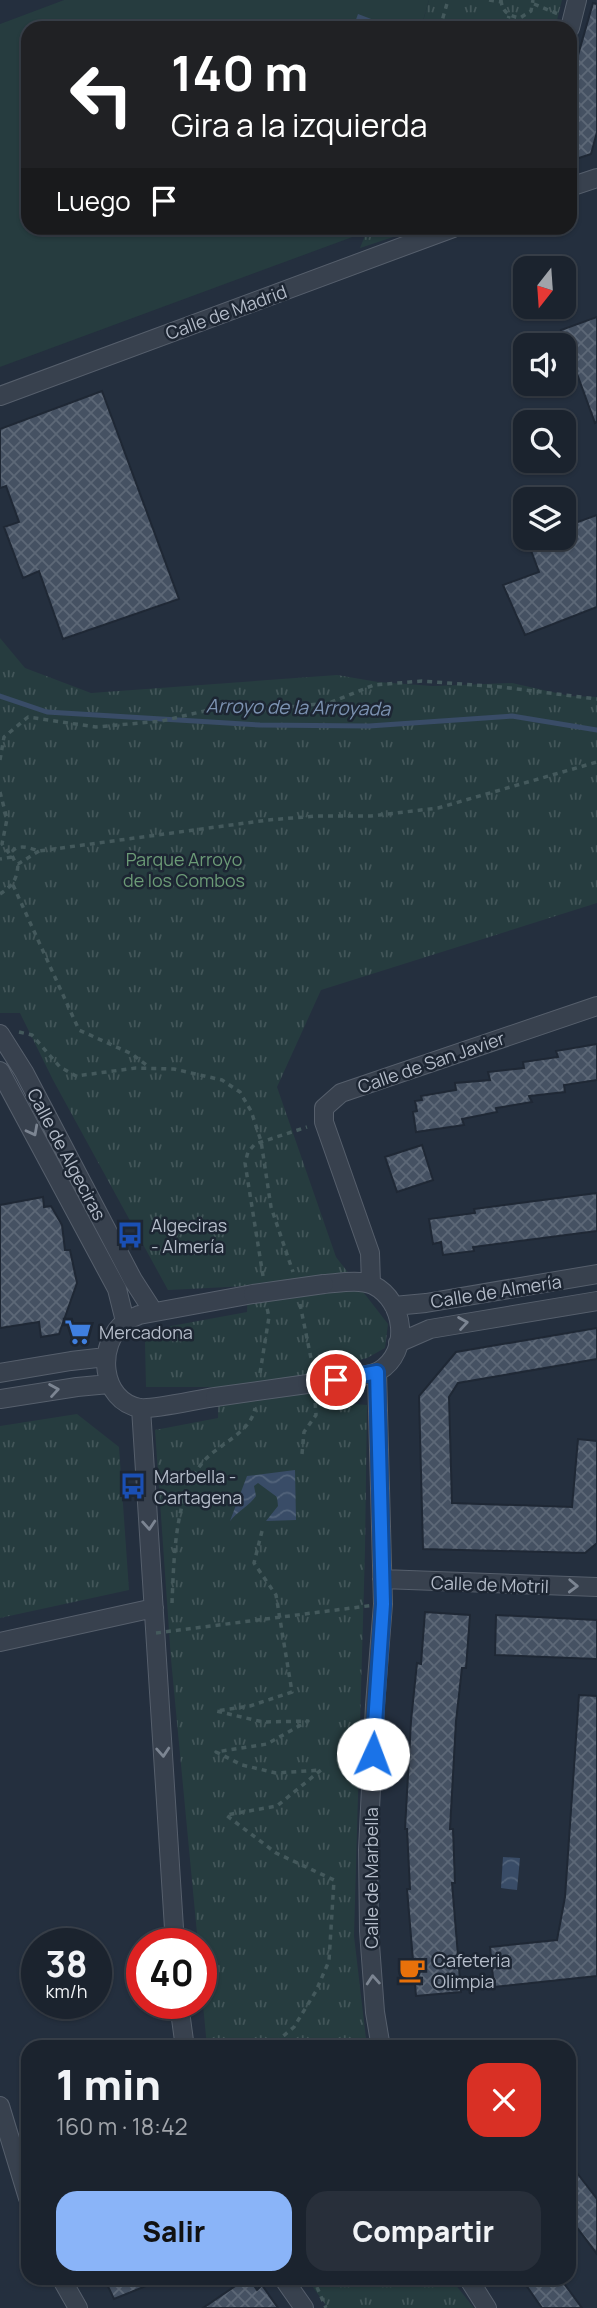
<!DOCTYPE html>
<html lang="es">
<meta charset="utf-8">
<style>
:root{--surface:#1b232e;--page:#282f3a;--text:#f1f3f6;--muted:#a0a4aa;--line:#39404a;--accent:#8ab4f8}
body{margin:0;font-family:Manrope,sans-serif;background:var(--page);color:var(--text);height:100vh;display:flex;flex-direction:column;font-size:26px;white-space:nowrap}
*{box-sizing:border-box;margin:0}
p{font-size:23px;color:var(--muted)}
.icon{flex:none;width:38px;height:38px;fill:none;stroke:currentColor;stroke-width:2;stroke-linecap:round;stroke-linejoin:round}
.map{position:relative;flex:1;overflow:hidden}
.panel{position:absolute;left:21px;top:2040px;width:555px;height:245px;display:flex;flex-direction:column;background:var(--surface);border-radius:21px;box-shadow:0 2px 5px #0004,0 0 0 2px var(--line)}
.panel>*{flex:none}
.guide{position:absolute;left:21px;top:21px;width:556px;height:214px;border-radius:21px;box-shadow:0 2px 5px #0004,0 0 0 2px var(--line);background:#202124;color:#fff;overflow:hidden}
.needle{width:46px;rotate:197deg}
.buttons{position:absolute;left:513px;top:256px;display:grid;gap:14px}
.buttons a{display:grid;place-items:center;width:63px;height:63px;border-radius:14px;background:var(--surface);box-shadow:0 2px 5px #0004,0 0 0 2px var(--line);font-size:35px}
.speed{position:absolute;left:21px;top:1928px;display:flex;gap:14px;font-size:35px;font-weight:700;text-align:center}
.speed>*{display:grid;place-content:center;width:91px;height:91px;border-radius:50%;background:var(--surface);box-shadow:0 2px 5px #0004,0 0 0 2px var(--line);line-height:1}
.speed small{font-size:18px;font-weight:400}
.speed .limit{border:10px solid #d22;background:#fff;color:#111}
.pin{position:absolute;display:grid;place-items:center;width:60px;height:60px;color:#fff;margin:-30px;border:4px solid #fff;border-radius:50%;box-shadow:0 2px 7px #0007}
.me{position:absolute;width:77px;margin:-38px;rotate:2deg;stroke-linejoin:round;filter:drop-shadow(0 0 5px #0008)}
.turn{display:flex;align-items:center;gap:24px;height:147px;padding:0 35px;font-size:32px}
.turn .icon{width:91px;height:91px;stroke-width:2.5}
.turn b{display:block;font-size:49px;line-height:60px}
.then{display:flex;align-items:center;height:66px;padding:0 35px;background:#0003;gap:14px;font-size:26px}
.round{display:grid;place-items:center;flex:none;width:74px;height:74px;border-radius:21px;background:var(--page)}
.head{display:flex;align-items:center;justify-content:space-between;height:119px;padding:0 35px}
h1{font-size:42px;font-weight:800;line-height:52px}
.button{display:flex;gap:14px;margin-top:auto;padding:14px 35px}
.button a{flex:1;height:80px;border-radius:21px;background:var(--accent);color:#111;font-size:28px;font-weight:800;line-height:80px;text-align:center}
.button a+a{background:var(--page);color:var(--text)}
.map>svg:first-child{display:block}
.park{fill:url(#park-tufts)}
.pitch{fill:#263c3f}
.water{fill:url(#water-waves)}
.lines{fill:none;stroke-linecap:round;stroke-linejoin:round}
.stream{stroke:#394c67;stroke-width:5}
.building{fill:url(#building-cross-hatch);stroke:#1f2835;stroke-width:2}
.minor-casing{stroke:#565f6c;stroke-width:20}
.path{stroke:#44595c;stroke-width:3.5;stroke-dasharray:5 5;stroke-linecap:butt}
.minor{stroke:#38414e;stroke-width:18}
.minor-bridge-casing{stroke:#565f6c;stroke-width:20;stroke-linecap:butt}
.path-bridge{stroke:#44595c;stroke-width:3.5;stroke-dasharray:5 5;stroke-linecap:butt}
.minor-bridge{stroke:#38414e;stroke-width:18}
.oneway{stroke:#7c8592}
.route-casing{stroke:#114b97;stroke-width:18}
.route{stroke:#1a73e8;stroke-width:12}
.labels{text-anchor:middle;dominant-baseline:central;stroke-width:5;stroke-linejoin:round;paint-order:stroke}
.street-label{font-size:18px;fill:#b4bcc9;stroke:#1d2633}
.park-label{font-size:18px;fill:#6b9a76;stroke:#1d2633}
.poi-label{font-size:18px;fill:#b4bcc9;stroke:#1d2633;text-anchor:start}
.water-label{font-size:19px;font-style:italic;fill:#7c92b1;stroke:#1d2633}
</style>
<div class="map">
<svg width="597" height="2308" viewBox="0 0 597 2308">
<defs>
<pattern id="park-tufts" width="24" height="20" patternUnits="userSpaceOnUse" patternTransform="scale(1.75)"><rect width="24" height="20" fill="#263c3f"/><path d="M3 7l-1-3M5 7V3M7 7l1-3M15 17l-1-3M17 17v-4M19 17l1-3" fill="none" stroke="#435659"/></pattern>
<pattern id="water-waves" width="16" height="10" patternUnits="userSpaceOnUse" patternTransform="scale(1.75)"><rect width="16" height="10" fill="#394c67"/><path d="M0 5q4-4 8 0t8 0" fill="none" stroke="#53647b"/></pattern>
<pattern id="building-cross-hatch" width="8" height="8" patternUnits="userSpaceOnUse" patternTransform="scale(1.75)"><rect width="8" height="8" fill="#455162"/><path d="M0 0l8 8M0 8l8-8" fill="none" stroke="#5d6877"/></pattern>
</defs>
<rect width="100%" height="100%" fill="#242f3e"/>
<!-- park -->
<path class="park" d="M429,0H562L555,28H421Z
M368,228H420L360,248Z
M0,638L25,668L91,693L337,675L378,682L433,686L512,683L570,696L597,697V903L321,990L277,1087L336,1257L388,1324L385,1348L367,1358L326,1369L337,1403L367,1405L365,1550L354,1936L367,2047H207L201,1983V1944H198L171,1659L155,1430L218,1418L219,1387H146L145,1342L171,1326L247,1312L248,1286L168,1290L53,1080L20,1013H0Z
M77,1414L119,1447L129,1590L0,1618V1426Z
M307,2279H451L474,2308H328Z"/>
<!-- pitch -->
<path class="pitch" d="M64,0H429L421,28H28V228H368L366,232L0,367V24Z"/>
<!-- water -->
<path class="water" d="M358,14L387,25L386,28H353Z
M295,1470L296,1520L266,1521L278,1506L277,1497L258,1483L254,1486L256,1496C250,1505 237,1512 230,1521L247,1476Z
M503,1857L520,1858L517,1890L501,1888Z"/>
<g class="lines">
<!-- stream -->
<path class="stream" d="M0,696L47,712L260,725L369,726L512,716L597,730"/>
</g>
<!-- building -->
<path class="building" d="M593,3L597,4V132L591,154L570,161V83Z
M597,317V422L595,423L561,330Z
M102,391L179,599L63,639L39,571L23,578L4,527L19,522L6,486L0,488V429Z
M597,515V607L525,635L503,585L539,572L526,537H564V527Z
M597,1044V1080L564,1085L565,1092L529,1096L532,1102L496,1108L497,1112L462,1119L464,1125L416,1132L413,1112L417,1111L415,1101L422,1100L421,1096L456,1090L455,1083L490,1080L488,1072L524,1068L523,1062L558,1057L556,1051Z
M422,1145L433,1180L397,1192L385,1157Z
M597,1193V1231L473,1247L474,1251L443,1255L441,1242L433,1244L429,1219L475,1213L474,1209Z
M43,1197L44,1207L51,1206L62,1225L65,1250H70L77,1283L59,1334L41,1337L39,1322L0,1328V1205Z
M597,1328V1359L458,1383L449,1397L452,1503L572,1507L578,1439L597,1441V1543L585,1553L423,1549L419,1396L456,1352Z
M425,1612L470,1615L466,1668H462L456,1721L450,1829H453L455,1883H452L461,1992L416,1996L407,1889H410L407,1829H405L411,1721L417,1663L421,1664Z
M496,1615L597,1620V1659L495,1655Z
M579,1695L597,1696V1976L494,1987L490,1947L557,1940L565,1897Z
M577,2173L597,2199V2254L569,2217V2179Z
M104,2278H163V2279L114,2299Z
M247,2278H249L257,2290L262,2285L278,2308H203Z
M521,2278H560L582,2308H542Z"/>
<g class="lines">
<!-- minor casing -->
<g class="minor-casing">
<path id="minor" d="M570,28L577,0
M570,187L597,178
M0,396L453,228
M0,1034L24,1072L133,1280L153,1311
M0,1071L117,1289L125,1321
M324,1284C339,1283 359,1279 373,1285C405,1301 411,1352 379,1371C368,1377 349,1377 336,1380
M371,1284L370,1253L324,1122V1108L341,1093L597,1006
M394,1306L426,1303L597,1274
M398,1343L430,1329L597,1301
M377,1372L383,1604L375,1705L368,1850L369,1931L375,2012L381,2048
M0,1373L71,1361L106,1357
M215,1397C199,1399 152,1410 140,1408C100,1401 96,1344 125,1322C128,1319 135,1317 139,1315L253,1294
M0,1399L77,1387L109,1384
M141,1408L175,1944
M382,1579L597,1587
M0,1642L154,1608
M179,2004L185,2048
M0,2106L28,2198
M61,2278L78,2308
M283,2278L304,2308
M468,2278L487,2308"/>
</g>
<!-- path -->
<path class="path" d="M489,0L501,2
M501,0C502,12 509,16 520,18L531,11L533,0
M534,4L558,14
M440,28L448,0
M506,28L509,16
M0,760L4,737L28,717L96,727L162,721L213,709L288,707L329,703L374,685L422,681L501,687L597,699
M0,792L7,819L2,844L12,857L0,859
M39,851L18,864L15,862L11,853C17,843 30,848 39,851L268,820L317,816H371L438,808L597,762
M13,885L79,1030L132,1054L149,1067
M0,894C13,885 17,880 18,864
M19,1032L32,1035L60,1067L76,1076L136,1068L174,1069L222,1080L240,1092L251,1111L261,1141L271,1207L293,1272
M263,1276L245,1163L248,1152L255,1144L307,1127
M300,1304L313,1368
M260,1373L269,1317L267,1308
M302,1454L304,1432L316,1415L315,1400
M262,1531L254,1563L276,1595L292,1692L250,1706L216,1711L263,1722L308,1721L267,1744L216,1752L242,1765L276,1773L321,1770L277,1806L226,1815L276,1853L334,1880L329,1961L316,1991L294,2027L269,2048
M172,1603C174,1560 174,1496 203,1462C218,1444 251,1433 255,1408
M313,2278L326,2308"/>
<!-- minor -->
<use href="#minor" class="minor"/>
<!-- minor-bridge casing -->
<g class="minor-bridge-casing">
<path id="minor-bridge" d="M253,1294L324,1284
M215,1397L336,1380"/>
</g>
<!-- path-bridge -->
<path class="path-bridge" d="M156,1633L383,1604"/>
<!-- minor-bridge -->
<use href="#minor-bridge" class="minor-bridge"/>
</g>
<!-- one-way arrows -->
<defs><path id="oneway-chevron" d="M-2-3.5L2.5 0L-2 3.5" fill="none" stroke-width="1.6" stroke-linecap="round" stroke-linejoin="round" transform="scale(1.75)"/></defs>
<g class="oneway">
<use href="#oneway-chevron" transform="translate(33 1131) rotate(62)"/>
<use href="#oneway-chevron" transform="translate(463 1323) rotate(-9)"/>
<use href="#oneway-chevron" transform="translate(54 1390) rotate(-9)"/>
<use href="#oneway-chevron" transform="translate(149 1525) rotate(86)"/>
<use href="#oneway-chevron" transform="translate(573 1586) rotate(2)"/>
<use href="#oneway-chevron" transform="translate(163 1752) rotate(86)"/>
<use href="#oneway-chevron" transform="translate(373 1980) rotate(-94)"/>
</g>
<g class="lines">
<!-- route casing -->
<g class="route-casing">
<path id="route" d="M336,1380L377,1372L383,1604L373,1754"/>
</g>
<!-- route -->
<use href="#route" class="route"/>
</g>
<!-- icons -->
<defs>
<g id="bus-bare" transform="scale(2.1)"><path d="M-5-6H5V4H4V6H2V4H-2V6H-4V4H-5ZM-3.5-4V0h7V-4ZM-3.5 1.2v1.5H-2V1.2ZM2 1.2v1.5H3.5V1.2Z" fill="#1a4fb4" stroke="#1d2633" stroke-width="2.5" paint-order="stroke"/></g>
<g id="supermarket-bare" transform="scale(2.1)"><path d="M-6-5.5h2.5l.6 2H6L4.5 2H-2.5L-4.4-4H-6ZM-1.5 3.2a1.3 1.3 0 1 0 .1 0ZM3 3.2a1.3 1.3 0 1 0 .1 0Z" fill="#3f7fe0" stroke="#1d2633" stroke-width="2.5" paint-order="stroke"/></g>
<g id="cafe-bare" transform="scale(2.1)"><path d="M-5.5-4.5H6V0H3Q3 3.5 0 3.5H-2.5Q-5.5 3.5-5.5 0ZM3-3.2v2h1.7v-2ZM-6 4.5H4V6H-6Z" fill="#e8710a" stroke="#1d2633" stroke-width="2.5" paint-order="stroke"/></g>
</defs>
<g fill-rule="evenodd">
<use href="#bus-bare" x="130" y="1235"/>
<use href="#supermarket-bare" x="78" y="1332"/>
<use href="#bus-bare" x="133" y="1486"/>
<use href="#cafe-bare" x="412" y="1970"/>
</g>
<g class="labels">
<!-- street labels -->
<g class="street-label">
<text transform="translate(226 312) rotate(-20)">Calle de Madrid</text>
<text transform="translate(431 1062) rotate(-19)">Calle de San Javier</text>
<text transform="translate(67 1154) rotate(62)">Calle de Algeciras</text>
<text transform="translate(496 1291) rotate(-9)">Calle de Almería</text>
<text transform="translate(490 1584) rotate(2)">Calle de Motril</text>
<text transform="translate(371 1878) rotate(-90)">Calle de Marbella</text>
</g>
<!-- park labels -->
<g class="park-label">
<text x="184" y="859">Parque Arroyo<tspan x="184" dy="21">de los Combos</tspan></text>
</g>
<!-- poi labels -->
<g class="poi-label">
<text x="151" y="1225">Algeciras<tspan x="151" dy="21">- Almería</tspan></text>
<text x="99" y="1332">Mercadona</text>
<text x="154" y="1476">Marbella -<tspan x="154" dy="21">Cartagena</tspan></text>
<text x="433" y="1960">Cafeteria<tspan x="433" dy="21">Olimpia</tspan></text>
</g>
<!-- water labels -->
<g class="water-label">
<text transform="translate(298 707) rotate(1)">Arroyo de la Arroyada</text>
</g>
</g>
</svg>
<div class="buttons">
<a><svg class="needle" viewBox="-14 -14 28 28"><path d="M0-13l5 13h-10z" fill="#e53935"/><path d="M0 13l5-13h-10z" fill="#a0a4aa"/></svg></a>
<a><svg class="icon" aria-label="sound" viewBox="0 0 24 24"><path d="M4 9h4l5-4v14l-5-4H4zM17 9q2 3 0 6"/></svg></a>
<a><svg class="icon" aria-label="search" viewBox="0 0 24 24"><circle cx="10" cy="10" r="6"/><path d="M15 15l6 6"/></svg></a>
<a><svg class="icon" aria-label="layers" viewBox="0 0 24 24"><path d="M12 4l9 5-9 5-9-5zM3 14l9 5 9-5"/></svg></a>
</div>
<div class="speed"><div>38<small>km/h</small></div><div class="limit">40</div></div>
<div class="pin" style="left:336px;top:1380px;background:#d93025"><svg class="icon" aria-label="arrive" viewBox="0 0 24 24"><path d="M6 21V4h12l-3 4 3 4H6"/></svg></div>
<svg class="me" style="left:373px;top:1754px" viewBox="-20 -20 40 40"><circle r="19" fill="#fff"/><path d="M0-13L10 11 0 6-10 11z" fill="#1a73e8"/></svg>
<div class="guide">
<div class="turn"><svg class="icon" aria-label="left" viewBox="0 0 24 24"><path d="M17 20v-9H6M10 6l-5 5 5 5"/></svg><div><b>140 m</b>Gira a la izquierda</div></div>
<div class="then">Luego<svg class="icon" aria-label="arrive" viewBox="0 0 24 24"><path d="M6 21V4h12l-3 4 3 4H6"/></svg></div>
</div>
<section class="panel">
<div class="head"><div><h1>1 min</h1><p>160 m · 18:42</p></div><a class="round" style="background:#d93025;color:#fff"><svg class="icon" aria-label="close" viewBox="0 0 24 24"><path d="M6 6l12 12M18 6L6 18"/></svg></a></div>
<div class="button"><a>Salir</a><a>Compartir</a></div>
</section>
</div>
